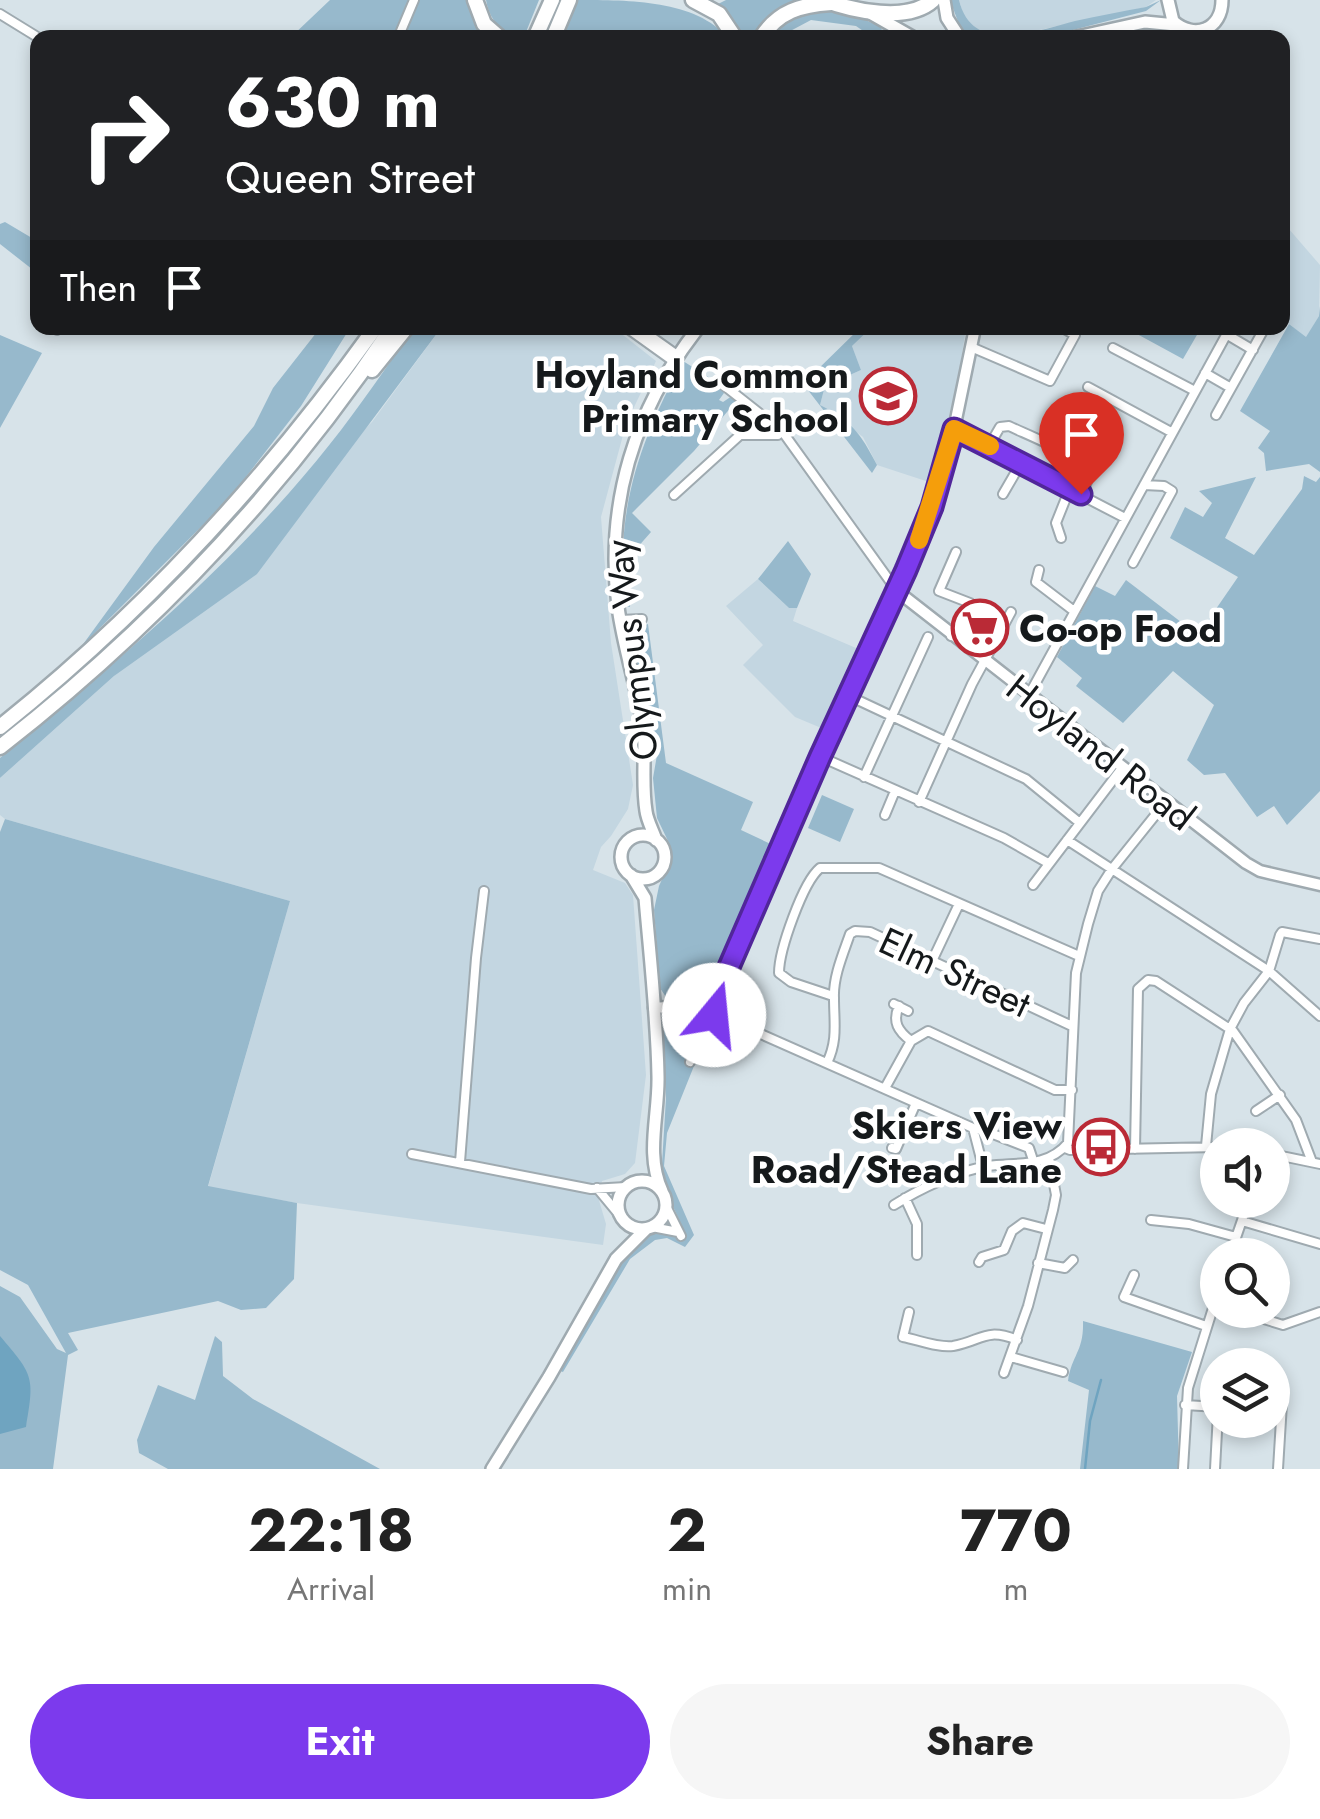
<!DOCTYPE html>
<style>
:root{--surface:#fff;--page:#f6f6f6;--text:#222;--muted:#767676;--accent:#7c3aed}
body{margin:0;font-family:Jost,sans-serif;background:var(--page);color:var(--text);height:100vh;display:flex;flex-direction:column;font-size:38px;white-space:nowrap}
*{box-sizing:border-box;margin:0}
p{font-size:32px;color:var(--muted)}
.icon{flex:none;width:55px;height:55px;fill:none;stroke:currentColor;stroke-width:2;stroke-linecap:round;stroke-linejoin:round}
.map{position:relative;height:1469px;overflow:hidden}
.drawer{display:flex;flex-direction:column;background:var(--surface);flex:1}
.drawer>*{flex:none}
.guide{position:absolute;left:30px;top:30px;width:1260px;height:305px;border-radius:20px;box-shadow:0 5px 15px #0003;background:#202124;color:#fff;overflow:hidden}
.buttons{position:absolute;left:1200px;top:1128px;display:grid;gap:20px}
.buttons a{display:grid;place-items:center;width:90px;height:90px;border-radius:50%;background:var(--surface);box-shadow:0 5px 15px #0003;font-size:50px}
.pin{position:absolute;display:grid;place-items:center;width:85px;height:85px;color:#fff;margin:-102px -42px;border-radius:50% 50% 50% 0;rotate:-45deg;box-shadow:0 0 10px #0007}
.pin .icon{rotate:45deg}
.me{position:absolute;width:110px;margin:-55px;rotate:17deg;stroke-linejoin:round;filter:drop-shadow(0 0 8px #0008)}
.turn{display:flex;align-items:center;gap:35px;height:210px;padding:0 30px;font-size:45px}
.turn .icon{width:130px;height:130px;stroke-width:2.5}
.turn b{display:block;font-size:70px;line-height:85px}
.then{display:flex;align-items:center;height:95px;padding:0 30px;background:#0003;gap:20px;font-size:38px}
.eta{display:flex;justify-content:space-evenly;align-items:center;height:170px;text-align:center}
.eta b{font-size:60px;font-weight:700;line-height:70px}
.button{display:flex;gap:20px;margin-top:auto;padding:20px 30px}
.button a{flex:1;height:115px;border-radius:60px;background:var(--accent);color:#fff;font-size:40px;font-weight:700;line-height:115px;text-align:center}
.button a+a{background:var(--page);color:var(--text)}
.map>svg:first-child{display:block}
.built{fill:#c3d6e1}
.green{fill:#97b9cc}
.water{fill:#6fa4c0}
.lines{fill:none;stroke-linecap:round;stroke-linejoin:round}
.stream{stroke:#6fa4c0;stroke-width:2.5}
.street-casing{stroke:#9faab0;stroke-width:12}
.secondary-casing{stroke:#9faab0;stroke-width:15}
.primary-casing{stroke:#9faab0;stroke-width:16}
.highway-casing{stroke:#9faab0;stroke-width:19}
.street{stroke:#fff;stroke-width:8}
.secondary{stroke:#fff;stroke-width:10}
.primary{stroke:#fff;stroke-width:11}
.highway{stroke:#fff;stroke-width:14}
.route-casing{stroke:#51269a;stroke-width:25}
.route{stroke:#7c3aed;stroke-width:18}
.slow{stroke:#f59e0b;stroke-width:18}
.labels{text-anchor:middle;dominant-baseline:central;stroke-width:9;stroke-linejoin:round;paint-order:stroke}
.poi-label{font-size:38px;font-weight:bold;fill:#15191b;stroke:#fff;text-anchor:end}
.street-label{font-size:38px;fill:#15191b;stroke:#fff}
</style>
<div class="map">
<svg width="1320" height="1469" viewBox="0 0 1320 1469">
<rect width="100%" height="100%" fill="#d7e3e9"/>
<!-- built -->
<path class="built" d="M959,0H1156L1146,7L1007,37L985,33L971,25L964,17Z
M1282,221L1320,265L1319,316L1306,338L1283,319Z
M441,328H614L656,361L626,424L601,517L611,643L633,785L628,809L611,836L601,847L593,870L625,883L633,895L646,1075L635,1163L625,1174L602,1181L598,1197L606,1224L603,1245L297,1203L208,1187L290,901L5,819L0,815V778L114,676L372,422Z
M871,328H966L958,380L932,483L877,465L863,437L820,405L825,386L861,370L852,346Z
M758,579L789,608H797L793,621L863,651L826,730L795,717L743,665L763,645L726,606Z"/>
<!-- green -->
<path class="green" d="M330,0H468L482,37H419L412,30L408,37L290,38Z
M486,0H539L524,37C503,36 489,20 486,0Z
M578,0C629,0 696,0 728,38H563Z
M726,0H797L757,37H739L716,5Z
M950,0H959C972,56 1036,31 1075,21C1099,16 1122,11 1146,7L1161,0L1146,11L1042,38L972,37L960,27Z
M819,9L858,17L882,27L881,29L896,37H872L856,26L811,20L779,37L766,38L787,17Z
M5,222L37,241V273L0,244V224Z
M1320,306V472L1309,464L1266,471L1264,453L1258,448L1270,431L1240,411L1289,324L1306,337L1319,316Z
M320,328H350L301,406L228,500L81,647L154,547L254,426L273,388Z
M415,328H441L257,574L114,676L0,778V758C117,662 235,564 330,444C360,407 386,366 415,328Z
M860,328H871L852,346L861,370L825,386L820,405C852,422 860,432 877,465L872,473L794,372L812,375Z
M1126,328H1201L1183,359Z
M0,335L42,353L0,428Z
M683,361L721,385L724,393L719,400L723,402L732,396L738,399L694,451L632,513L651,532L629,557L630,607L626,606C623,594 624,580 623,567C621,492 647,427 683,361Z
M1304,476L1316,482L1320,477V791L1287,825L1274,806L1257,817L1225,773L1204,775L1187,760L1214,705L1173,671L1123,723L1076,686L1082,678L1057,657L1095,586L1115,596L1126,580L1198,635L1238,577L1170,538L1185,507L1203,517L1212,503L1199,491L1256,477L1225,538L1254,555L1302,489Z
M788,541L811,574L797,608H789L758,579Z
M648,624L666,763L753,802L741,830L775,846L706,1000L666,997L660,988L654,910L659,886L672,857L668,841L657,818L653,778L657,755L631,639L635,629Z
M822,795L854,809L840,842L808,828Z
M5,819L290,901L208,1186L297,1203L294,1279L266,1308L241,1310L218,1301L68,1333L78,1350L68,1355L53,1469H0V1286L20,1297L57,1349L66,1353L28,1285L0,1270V832Z
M677,1011L697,1017L700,1025L697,1037H685L684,1040L691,1048L687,1062L694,1066L667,1133L664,1166L694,1235L685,1247L667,1238L655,1240L630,1259L563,1372L557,1370C575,1337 631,1199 680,1240L686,1235L661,1180L666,1098L662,1031L667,1017Z
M1083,1321L1192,1352L1177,1396L1179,1469H1080L1089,1390L1068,1381C1072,1354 1084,1352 1083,1321Z
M215,1336L222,1342L223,1376L253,1399L380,1469H168L139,1453L137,1440L158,1385L195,1400Z"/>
<!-- water -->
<path class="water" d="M0,1336C33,1375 35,1376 26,1427L0,1434Z"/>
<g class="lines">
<!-- stream -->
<path class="stream" d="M1085,1469L1090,1421L1101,1380"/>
<!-- street casing -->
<g class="street-casing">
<path id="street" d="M0,14L39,38
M398,38L414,0
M627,328L673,361
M639,328L677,355
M57,330L58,328
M1226,334L1253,350
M971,347L1050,381L1075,335L1063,328
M1113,348L1195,391
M1205,373L1231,388
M721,383L782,431L897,591
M1088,387L1171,432
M1216,415L1264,329
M954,429L1125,518
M989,446L1000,427L1009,426C1023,433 1084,457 1088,470C1090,478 1085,487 1081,494
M1003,494L1021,463
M674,495L740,435H778L782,431
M1061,538L1056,523L1070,488
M1133,563L1172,491L1164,486L1144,485
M1039,570L1036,582L1074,611
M620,620L642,619
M951,636L970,603L939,591L956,552
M1029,695L1230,328
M849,696L1026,779L1080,823
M821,757L1004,838L1048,863
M864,777L928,637
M919,802L972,684L1011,612
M885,815L895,791
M1067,840L1269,971L1320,1016
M1033,885L1122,768
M933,959L959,904
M833,996L791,982L779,973C779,950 803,882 820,868H879L1079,956
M894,1004L908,1011
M899,1006C892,1022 898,1031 911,1041
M690,1062L709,1013L729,1020L973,1128L981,1159L986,1166
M827,1063C838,1040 834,1023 834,998C833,977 843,954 850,934L855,931L870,932L1072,1026
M885,1088L911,1041L928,1031L1055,1090H1072
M1256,1111L1280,1095
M976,1130L980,1129L1029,1148L1032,1157
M1206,1146L1211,1094L1230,1029L1244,1003L1269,971L1280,935L1282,932L1320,939
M892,1148L896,1149L916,1103
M1065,1148L1070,1150L1218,1147
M1135,1149L1138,989L1148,980L1156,981L1233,1031L1296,1120L1312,1162
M412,1154L591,1189L626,1187
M1272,1154L1320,1164
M460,1162L476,958L484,891
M597,1188L621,1217
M905,1198L917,1224V1255
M894,1205C921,1188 957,1171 988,1166C1017,1162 1047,1168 1068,1143L1076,973L1088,924L1098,891L1112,869L1165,803
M666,1206L681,1236
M1151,1220L1189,1224L1236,1237
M1242,1221L1320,1244
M652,1227L678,1232
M1230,1255L1249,1200
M979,1262L982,1257L1004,1250L1012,1231L1023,1223L1046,1229
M1038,1263L1065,1268L1073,1260
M1134,1275L1124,1297L1206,1326
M1235,1310L1283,1325L1320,1312
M909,1312L903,1337C919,1340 938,1348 953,1346C982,1341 985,1327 1017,1340
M1011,1357L1063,1372
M1004,1373L1028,1306L1053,1210L1056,1195L1049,1158
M1185,1405L1218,1407
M1183,1469L1188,1388L1218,1292
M1215,1469L1218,1413
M1278,1469L1283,1387"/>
</g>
<!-- secondary casing -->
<g class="secondary-casing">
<path id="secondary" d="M897,591L1246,863L1260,871L1320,885
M654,1008L679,1006L709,1013L922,533L954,429L975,328"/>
</g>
<!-- primary casing -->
<g class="primary-casing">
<path id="primary" d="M944,0L947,18L960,38
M1168,0L1173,21C1194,40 1222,30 1222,0
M870,13L914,38
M1072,38L1145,22L1176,25
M621 857a22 22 0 1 1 44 0a22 22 0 1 1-44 0Z
M656,840C653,831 647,820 646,811C641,781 647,749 642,719C635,681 623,644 618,607C605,503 635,409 698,328
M631,875L645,898C650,957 657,1017 658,1076C659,1115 645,1154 662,1191
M618 1205a24 24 0 1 1 48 0a24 24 0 1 1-48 0Z
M492,1469L549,1377L616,1259L646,1229"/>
</g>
<!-- highway casing -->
<g class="highway-casing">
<path id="highway" d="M475,0L484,24L500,38
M693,0L719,14L735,38
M824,0C853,11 908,23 933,0
M535,38L552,0
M553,38L569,0
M761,38C778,11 801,5 831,3
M372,370L406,328
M0,727C144,612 268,477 375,328
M0,747C152,629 285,487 392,328"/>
</g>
<!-- street -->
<use href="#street" class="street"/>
<!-- secondary -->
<use href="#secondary" class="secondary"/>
<!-- primary -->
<use href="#primary" class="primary"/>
<!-- highway -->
<use href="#highway" class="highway"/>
</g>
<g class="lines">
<!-- route casing -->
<g class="route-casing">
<path id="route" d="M714,1015L709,1013L820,757L906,570L932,507L954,429L1081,494"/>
</g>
<!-- route -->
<use href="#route" class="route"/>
<!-- slow -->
<path class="slow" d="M919,540L954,429L990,446"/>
</g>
<!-- icons -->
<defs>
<g id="school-ring" transform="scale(2.875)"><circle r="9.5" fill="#fff" stroke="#ba2a36" stroke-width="1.5"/><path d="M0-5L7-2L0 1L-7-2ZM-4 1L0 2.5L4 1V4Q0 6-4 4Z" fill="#ba2a36"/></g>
<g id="supermarket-ring" transform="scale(2.875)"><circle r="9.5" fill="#fff" stroke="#ba2a36" stroke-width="1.5"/><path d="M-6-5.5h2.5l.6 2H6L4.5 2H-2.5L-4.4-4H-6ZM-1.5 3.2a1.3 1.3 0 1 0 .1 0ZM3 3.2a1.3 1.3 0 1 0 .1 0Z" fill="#ba2a36"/></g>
<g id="bus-ring" transform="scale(2.875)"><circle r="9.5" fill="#fff" stroke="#ba2a36" stroke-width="1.5"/><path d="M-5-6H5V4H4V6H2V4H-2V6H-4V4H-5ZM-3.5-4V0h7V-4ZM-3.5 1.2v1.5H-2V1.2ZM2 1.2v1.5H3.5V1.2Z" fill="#ba2a36"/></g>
</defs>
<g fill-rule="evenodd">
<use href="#school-ring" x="888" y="396"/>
<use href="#supermarket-ring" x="980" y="628"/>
<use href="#bus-ring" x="1101" y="1147"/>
</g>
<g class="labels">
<!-- poi labels -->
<g class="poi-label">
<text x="849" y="374">Hoyland Common<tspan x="849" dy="44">Primary School</tspan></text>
<text x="1019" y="628" text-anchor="start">Co-op Food</text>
<text x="1062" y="1125">Skiers View<tspan x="1062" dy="44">Road/Stead Lane</tspan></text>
</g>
<!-- street labels -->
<g class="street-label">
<text transform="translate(631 650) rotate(-97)">Olympus Way</text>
<text transform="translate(1101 752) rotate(38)">Hoyland Road</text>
<text transform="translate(955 972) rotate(25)">Elm Street</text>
</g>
</g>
</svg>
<div class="buttons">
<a><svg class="icon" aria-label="sound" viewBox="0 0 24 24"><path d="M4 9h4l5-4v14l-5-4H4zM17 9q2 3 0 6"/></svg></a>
<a><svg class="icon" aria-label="search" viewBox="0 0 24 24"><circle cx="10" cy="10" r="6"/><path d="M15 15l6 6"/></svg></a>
<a><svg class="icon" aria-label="layers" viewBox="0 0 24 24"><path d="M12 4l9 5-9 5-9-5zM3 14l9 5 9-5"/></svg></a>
</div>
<div class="pin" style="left:1081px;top:494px;background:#d93025"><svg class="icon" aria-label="arrive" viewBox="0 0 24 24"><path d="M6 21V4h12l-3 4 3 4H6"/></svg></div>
<svg class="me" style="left:714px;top:1015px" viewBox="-20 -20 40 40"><circle r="19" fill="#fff"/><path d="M0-13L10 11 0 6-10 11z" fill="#7c3aed"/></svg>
<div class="guide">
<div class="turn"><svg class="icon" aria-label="right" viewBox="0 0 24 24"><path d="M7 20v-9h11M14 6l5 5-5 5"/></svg><div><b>630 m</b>Queen Street</div></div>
<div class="then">Then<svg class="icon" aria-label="arrive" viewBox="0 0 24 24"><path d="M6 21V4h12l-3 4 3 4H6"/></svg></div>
</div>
</div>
<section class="drawer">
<div class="eta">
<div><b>22:18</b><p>Arrival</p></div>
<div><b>2</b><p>min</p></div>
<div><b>770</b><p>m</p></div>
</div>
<div class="button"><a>Exit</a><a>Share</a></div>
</section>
